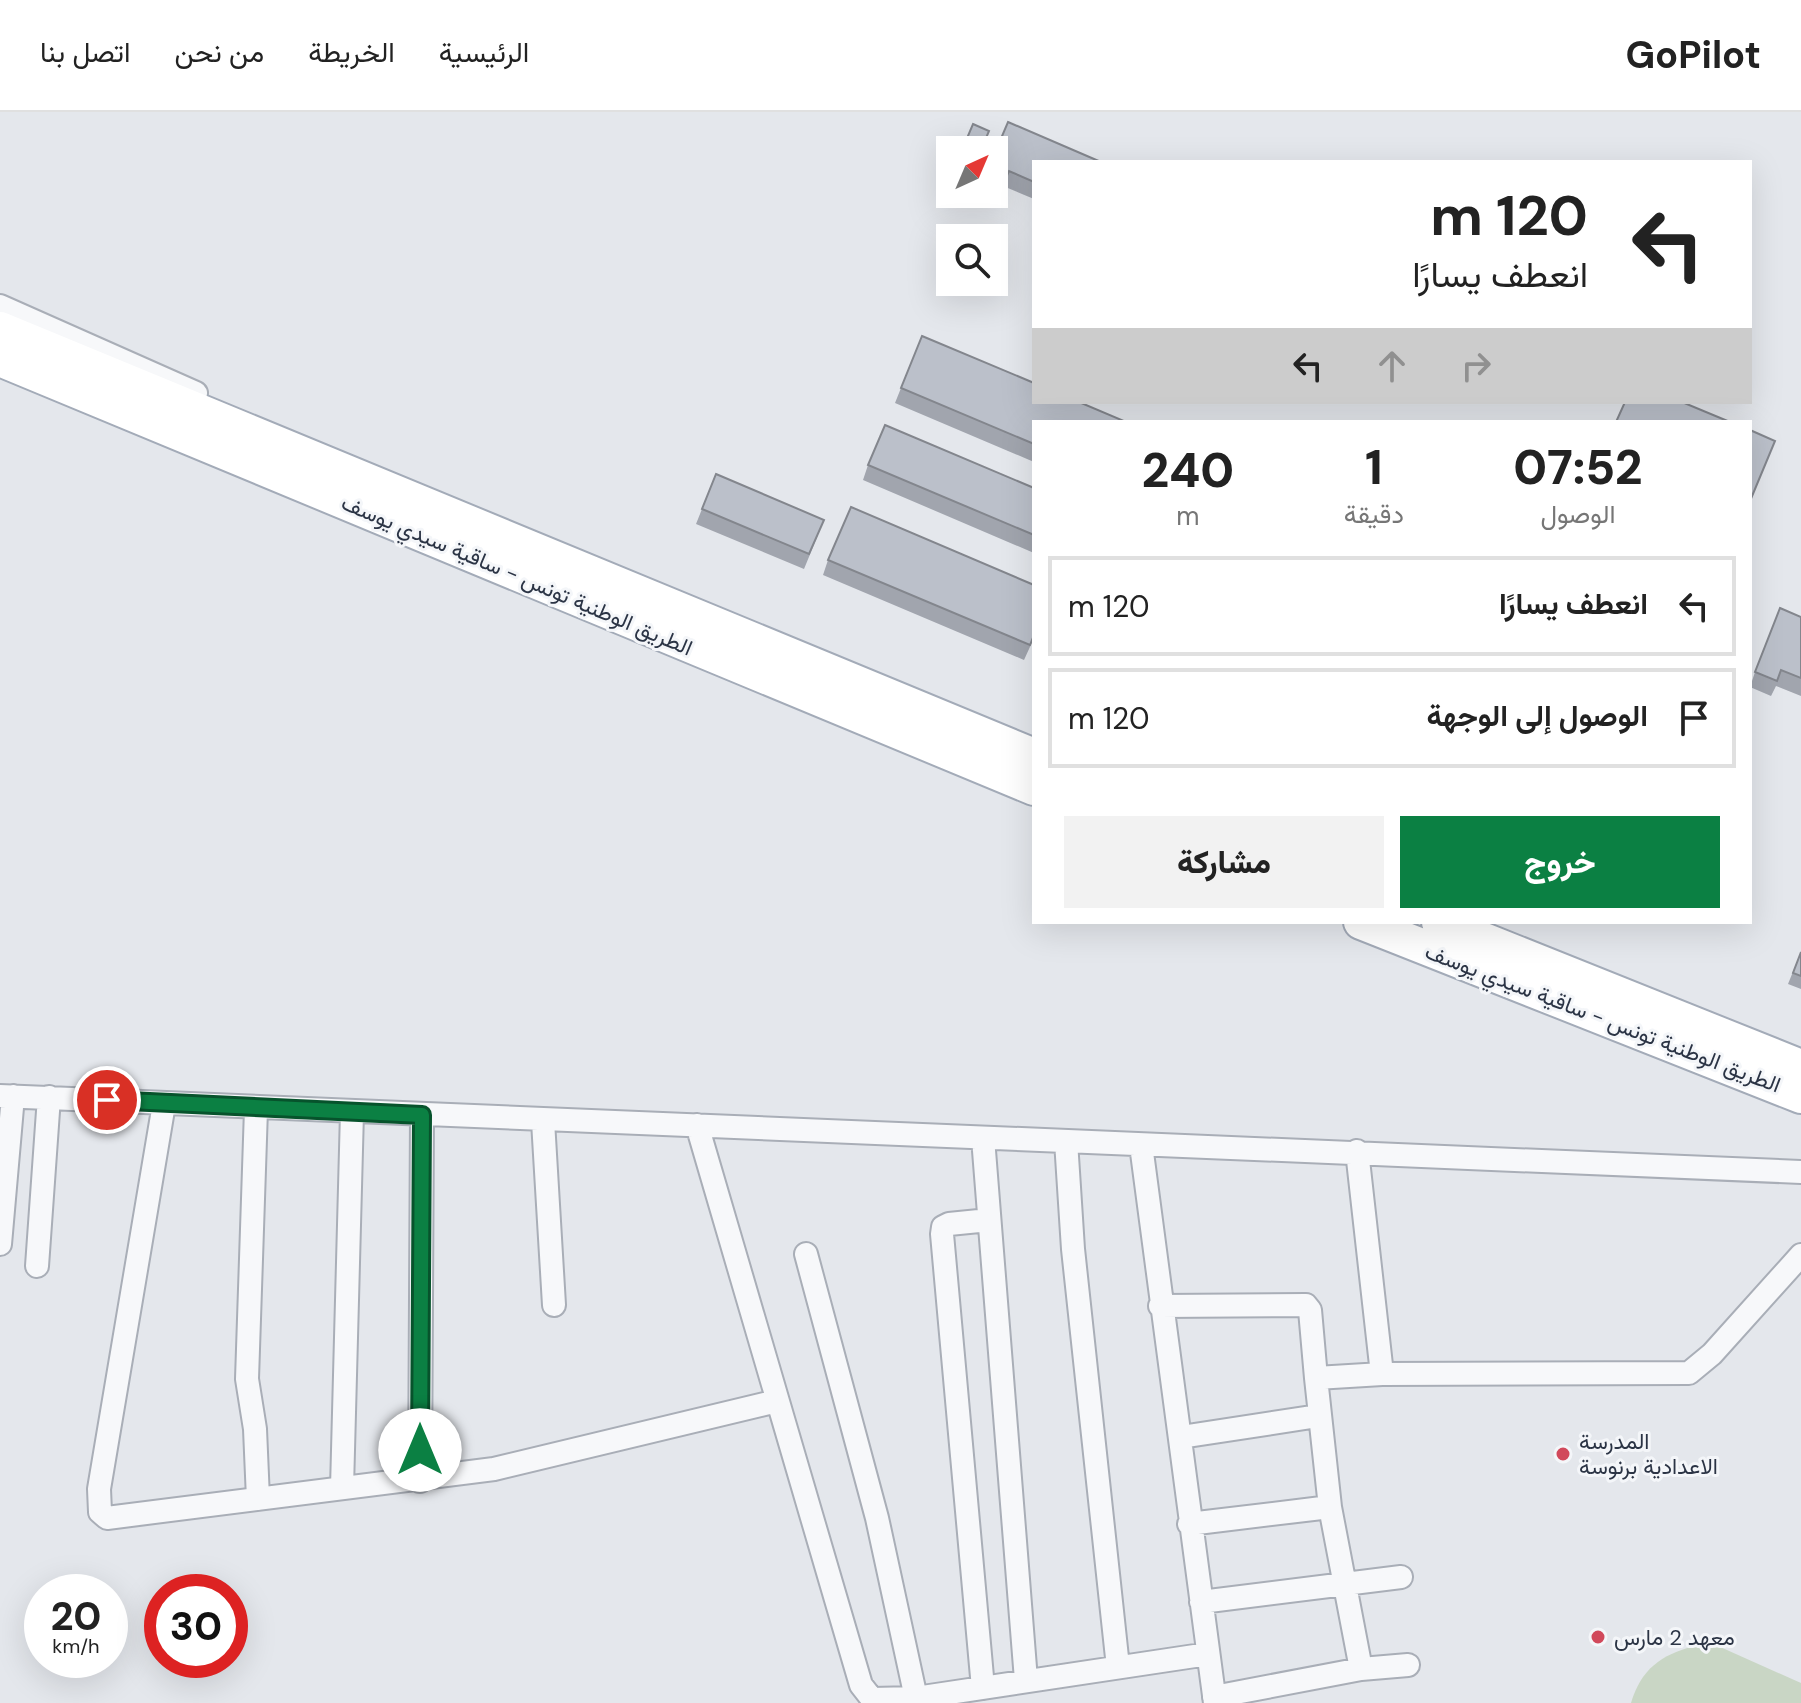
<!DOCTYPE html>
<html lang="ar">
<meta charset="utf-8">
<style>
:root{--surface:#fff;--page:#f2f2f2;--text:#222;--muted:#767676;--line:#e0e0e0;--accent:#0b8043}
body{margin:0;font-family:"DM Sans",Vazirmatn,sans-serif;background:var(--page);color:var(--text);direction:rtl;height:100vh;display:flex;flex-direction:column;font-size:30px;white-space:nowrap}
*{box-sizing:border-box;margin:0}
p{font-size:26px;color:var(--muted)}
.icon{flex:none;width:44px;height:44px;fill:none;stroke:currentColor;stroke-width:2;stroke-linecap:round;stroke-linejoin:round}
.map{position:relative;flex:1;overflow:hidden;direction:ltr}
.details{position:absolute;left:1032px;top:308px;width:720px;height:504px;display:flex;flex-direction:column;background:var(--surface);border-radius:0px;box-shadow:0 8px 32px #0002;direction:rtl}
.details>*{flex:none}
.hud{position:absolute;left:1032px;top:48px;width:720px;height:244px;border-radius:0px;box-shadow:0 8px 32px #0002;direction:rtl;background:#fff;color:var(--text);overflow:hidden}
.needle{width:52px;rotate:44deg}
.fabs{position:absolute;left:936px;top:24px;display:grid;gap:16px}
.fabs a{display:grid;place-items:center;width:72px;height:72px;border-radius:0px;background:var(--surface);box-shadow:0 8px 32px #0002;font-size:40px}
.speed{position:absolute;left:24px;top:1462px;display:flex;gap:16px;font-size:40px;font-weight:700;text-align:center}
.speed>*{display:grid;place-content:center;width:104px;height:104px;border-radius:50%;background:var(--surface);box-shadow:0 8px 32px #0002;line-height:1}
.speed small{font-size:20px;font-weight:400}
.speed .limit{border:12px solid #d22;background:#fff;color:#111}
.pin{position:absolute;display:grid;place-items:center;width:68px;height:68px;color:#fff;margin:-34px;border:4px solid #fff;border-radius:50%;box-shadow:0 2px 8px #0007}
.me{position:absolute;width:88px;margin:-44px;rotate:0deg;stroke-linejoin:round;filter:drop-shadow(0 0 6px #0008)}
.turn{display:flex;align-items:center;gap:28px;height:168px;padding:0 32px;font-size:36px}
.turn .icon{width:104px;height:104px;stroke-width:2.5}
.turn b{display:block;font-size:56px;line-height:68px}
.lanes{display:flex;align-items:center;height:76px;padding:0 32px;background:#0003;justify-content:center;gap:40px;direction:ltr}
.lanes .off{opacity:.35}
.eta{display:flex;justify-content:space-evenly;align-items:center;height:136px;text-align:center}
.eta b{font-size:48px;font-weight:800;line-height:56px}
.button{display:flex;gap:16px;margin-top:auto;padding:16px 32px}
.button a{flex:1;height:92px;border-radius:0px;background:var(--accent);color:#fff;font-size:32px;font-weight:800;line-height:92px;text-align:center}
.button a+a{background:var(--page);color:var(--text)}
ul{padding:0;list-style:none}
li{display:flex;align-items:center;gap:24px;height:100px;margin:0 16px 12px;padding:0 16px;border:4px solid var(--line);border-radius:0px}
li div{flex:1}
li b{display:block;font-size:30px}
li em{font-style:normal}
header{display:flex;align-items:center;gap:48px;box-sizing:border-box;height:112px;padding:0 40px;background:var(--surface);border-bottom:2px solid var(--line)}
header strong{font-size:38px}
nav{display:flex;gap:44px;margin-inline-start:auto;font-size:28px}
.map>svg:first-child{display:block}
.green{fill:#c9d6c5}
.lines{fill:none;stroke-linecap:round;stroke-linejoin:round}
.minor-casing{stroke:#a9aeb7;stroke-width:26}
.primary-casing{stroke:#a3abb8;stroke-width:38}
.minor{stroke:#f7f8fa;stroke-width:22}
.primary{stroke:#fff;stroke-width:34}
.wall{fill:#a1a5ae}
.building{fill:#bbc0ca;stroke:#83868d;stroke-width:2}
.route-casing{stroke:#07532c;stroke-width:20}
.route{stroke:#0b8043;stroke-width:14}
.poi-dot{fill:#d1495b;stroke:#f4f6f9;stroke-width:3}
.labels{text-anchor:middle;dominant-baseline:central;stroke-width:6;stroke-linejoin:round;paint-order:stroke}
.street-label{font-size:22px;fill:#2b3445;stroke:#f4f6f9}
.poi-label{font-size:22px;fill:#2b3445;stroke:#f4f6f9;text-anchor:start}
</style>
<header>
<strong>GoPilot</strong>
<nav><a>الرئيسية</a><a>الخريطة</a><a>من نحن</a><a>اتصل بنا</a></nav>
</header>
<div class="map">
<svg width="1801" height="1591" viewBox="0 0 1801 1591">
<rect width="100%" height="100%" fill="#e4e7ec"/>
<!-- green -->
<path class="green" d="M1694,1534H1718L1801,1571V1591H1631C1641,1557 1661,1543 1694,1534Z"/>
<g class="lines">
<!-- minor casing -->
<g class="minor-casing">
<path id="minor" d="M0,194L196,281
M0,984L1801,1060
M164,992L99,1377L100,1400L107,1406L494,1357L777,1289
M256,997L247,1267L255,1317L258,1387
M543,1009L554,1193
M697,1013L861,1573L872,1587L916,1586
M983,1026L1026,1568
M1066,1029L1073,1137L1118,1555
M1141,1033L1215,1591
M1357,1039L1382,1262
M0,1132L13,984
M806,1142L877,1406L916,1586L1208,1542
M37,1154L49,985
M1160,1194L1306,1193L1310,1198L1316,1266
M1181,1325L1318,1304
M420,1369L422,1003
M342,1376L352,1000
M1189,1412L1330,1395
M1201,1490L1401,1465
M1361,1557L1330,1395L1316,1266L1382,1262L1689,1261L1712,1242L1801,1143
M983,1576L942,1122L943,1115L949,1112L989,1108
M1214,1585L1361,1557L1408,1553"/>
</g>
<!-- primary casing -->
<g class="primary-casing">
<path id="primary" d="M0,217L1034,644
M0,247L1034,676
M1361,810L1801,984
M1439,810L1801,955"/>
</g>
<!-- minor -->
<use href="#minor" class="minor"/>
<!-- primary -->
<use href="#primary" class="primary"/>
</g>
<!-- wall -->
<path class="wall" d="M994,43L1034,50V87L1003,74L999,83L994,81Z
M901,276L1034,310V350L895,291Z
M868,353L1034,376V441L863,368Z
M702,397L818,423L804,457L696,412Z
M828,448L1034,473V526L1024,548L823,463Z
M1801,505V584L1776,574L1771,584L1750,575L1755,560Z
M1801,840V877L1788,872Z"/>
<!-- building -->
<path class="building" d="M1008,10L1101,50H1034V70L1009,59L1005,68L994,63V43Z
M973,12L989,19L981,38H962Z
M922,224L1034,271V290H1079L1124,309L1123,310H1034V332L901,276Z
M1625,290H1682L1730,310H1616Z
M885,313L1034,376V423L868,353Z
M1750,318L1775,329L1750,389Z
M716,362L824,408L809,442L702,397Z
M851,395L1034,473V523L1030,533L828,448Z
M1780,496L1801,505V566L1781,558L1777,569L1755,560Z
M1801,840V864L1793,861Z"/>
<g class="lines">
<!-- route casing -->
<g class="route-casing">
<path id="route" d="M107,988L422,1003L420,1338"/>
</g>
<!-- route -->
<use href="#route" class="route"/>
</g>
<!-- markers -->
<g class="poi-dot">
<circle cx="1563" cy="1342" r="8"/>
<circle cx="1598" cy="1525" r="8"/>
</g>
<g class="labels">
<!-- street labels -->
<g class="street-label">
<text transform="translate(517 463) rotate(23)">الطريق الوطنية تونس - ساقية سيدي يوسف</text>
<text transform="translate(1603 906) rotate(21)">الطريق الوطنية تونس - ساقية سيدي يوسف</text>
</g>
<!-- poi labels -->
<g class="poi-label">
<text x="1579" y="1329">المدرسة<tspan x="1579" dy="25">الاعدادية برنوسة</tspan></text>
<text x="1614" y="1525">معهد 2 مارس</text>
</g>
</g>
</svg>
<div class="fabs">
<a><svg class="needle" viewBox="-14 -14 28 28"><path d="M0-13l5 13h-10z" fill="#e53935"/><path d="M0 13l5-13h-10z" fill="#767676"/></svg></a>
<a><svg class="icon" aria-label="search" viewBox="0 0 24 24"><circle cx="10" cy="10" r="6"/><path d="M15 15l6 6"/></svg></a>
</div>
<div class="speed"><div>20<small>km/h</small></div><div class="limit">30</div></div>
<div class="pin" style="left:107px;top:988px;background:#d93025"><svg class="icon" aria-label="arrive" viewBox="0 0 24 24"><path d="M6 21V4h12l-3 4 3 4H6"/></svg></div>
<svg class="me" style="left:420px;top:1338px" viewBox="-20 -20 40 40"><circle r="19" fill="#fff"/><path d="M0-13L10 11 0 6-10 11z" fill="#0b8043"/></svg>
<div class="hud">
<div class="turn"><svg class="icon" aria-label="left" viewBox="0 0 24 24"><path d="M17 20v-9H6M10 6l-5 5 5 5"/></svg><div><b>120 m</b>انعطف يسارًا</div></div>
<div class="lanes"><svg class="icon" aria-label="left" viewBox="0 0 24 24"><path d="M17 20v-9H6M10 6l-5 5 5 5"/></svg><svg class="icon off" aria-label="ahead" viewBox="0 0 24 24"><path d="M12 20V5M6 11l6-6 6 6"/></svg><svg class="icon off" aria-label="right" viewBox="0 0 24 24"><path d="M7 20v-9h11M14 6l5 5-5 5"/></svg></div>
</div>
<section class="details">
<div class="eta">
<div><b>07:52</b><p>الوصول</p></div>
<div><b>1</b><p>دقيقة</p></div>
<div><b>240</b><p>m</p></div>
</div>
<ul>
<li><svg class="icon" aria-label="left" viewBox="0 0 24 24"><path d="M17 20v-9H6M10 6l-5 5 5 5"/></svg><div><b>انعطف يسارًا</b></div><em>120 m</em></li>
<li><svg class="icon" aria-label="arrive" viewBox="0 0 24 24"><path d="M6 21V4h12l-3 4 3 4H6"/></svg><div><b>الوصول إلى الوجهة</b></div><em>120 m</em></li>
</ul>
<div class="button"><a>خروج</a><a>مشاركة</a></div>
</section>
</div>
